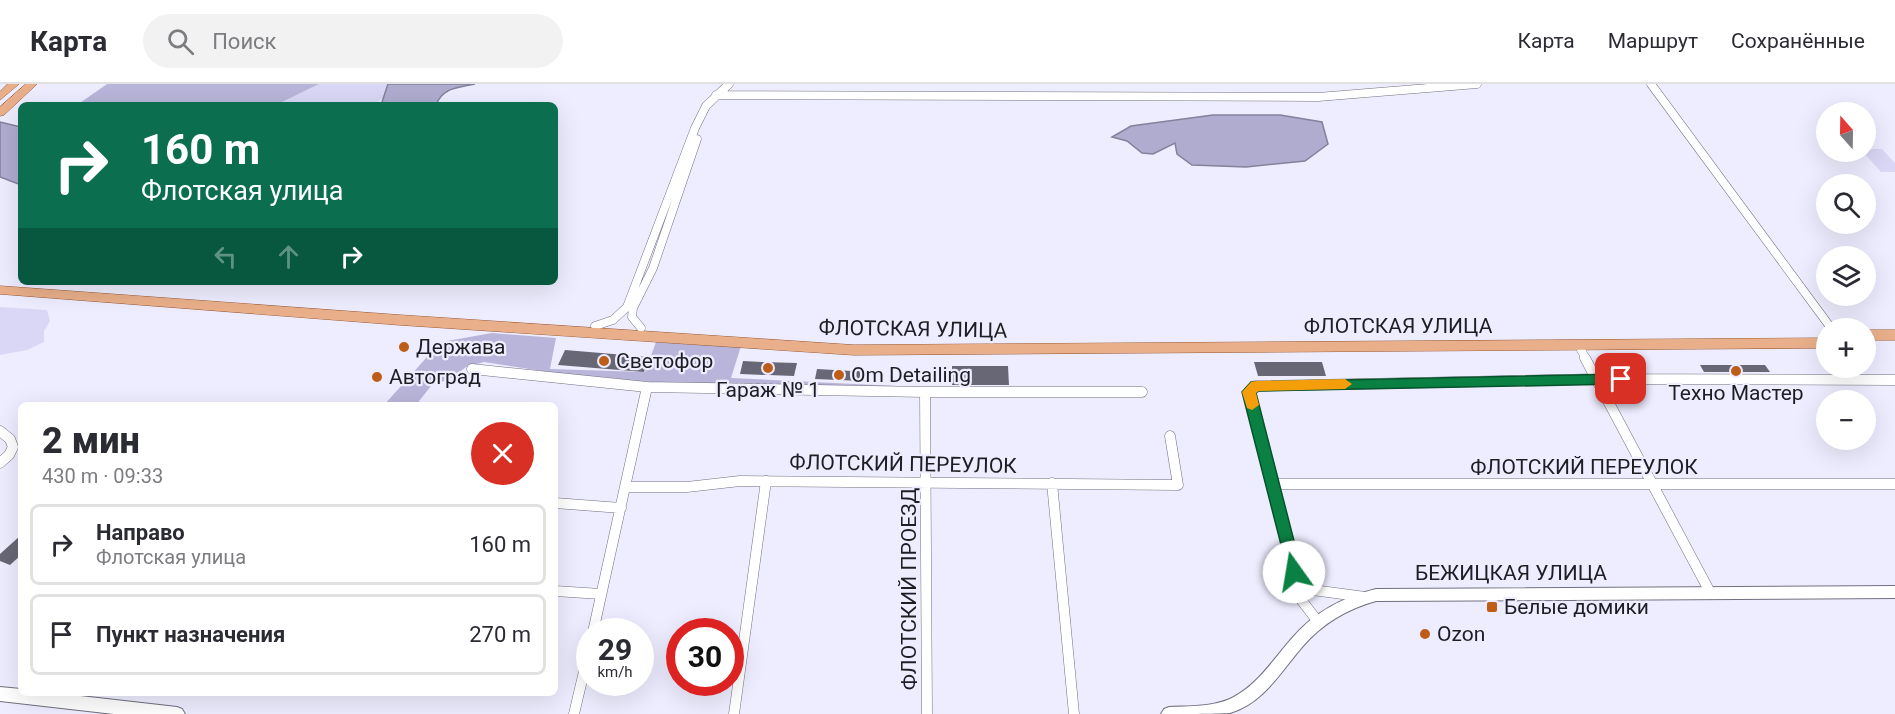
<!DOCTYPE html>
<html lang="ru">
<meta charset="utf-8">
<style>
:root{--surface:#fff;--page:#f2f2f3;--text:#2b2b33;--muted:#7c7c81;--line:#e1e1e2}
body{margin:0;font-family:Roboto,sans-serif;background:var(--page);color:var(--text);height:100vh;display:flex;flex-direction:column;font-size:22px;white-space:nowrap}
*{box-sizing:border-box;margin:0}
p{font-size:20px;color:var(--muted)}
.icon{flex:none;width:33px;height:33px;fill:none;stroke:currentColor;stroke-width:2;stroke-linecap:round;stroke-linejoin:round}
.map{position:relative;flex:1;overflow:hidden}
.drawer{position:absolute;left:18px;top:318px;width:540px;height:294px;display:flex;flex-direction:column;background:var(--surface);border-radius:9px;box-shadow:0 6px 24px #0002}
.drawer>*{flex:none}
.top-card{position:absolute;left:18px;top:18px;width:540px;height:183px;border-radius:9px;box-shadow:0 6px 24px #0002;background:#0b6e4f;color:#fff;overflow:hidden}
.needle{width:39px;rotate:340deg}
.buttons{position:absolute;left:1816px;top:18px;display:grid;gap:12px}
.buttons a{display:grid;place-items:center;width:60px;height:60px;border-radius:50%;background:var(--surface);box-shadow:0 6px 24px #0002;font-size:30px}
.speed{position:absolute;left:576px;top:534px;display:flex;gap:12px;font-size:30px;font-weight:700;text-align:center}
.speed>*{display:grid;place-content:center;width:78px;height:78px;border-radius:50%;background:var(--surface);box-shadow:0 6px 24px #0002;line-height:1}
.speed small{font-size:15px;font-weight:400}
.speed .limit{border:9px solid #d22;background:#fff;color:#111}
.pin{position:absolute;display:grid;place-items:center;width:51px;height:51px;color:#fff;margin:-26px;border-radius:12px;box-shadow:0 3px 9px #0006}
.me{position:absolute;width:66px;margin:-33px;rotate:347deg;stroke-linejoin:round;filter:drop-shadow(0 0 4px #0008)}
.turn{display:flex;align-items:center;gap:21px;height:126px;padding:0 24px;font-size:27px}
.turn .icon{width:78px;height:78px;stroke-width:2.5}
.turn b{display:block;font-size:42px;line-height:51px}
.lanes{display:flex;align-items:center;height:57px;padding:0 24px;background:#0003;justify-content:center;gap:30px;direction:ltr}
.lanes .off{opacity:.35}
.round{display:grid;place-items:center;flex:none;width:63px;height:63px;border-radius:32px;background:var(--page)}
.headline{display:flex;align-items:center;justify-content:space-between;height:102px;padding:0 24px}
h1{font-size:36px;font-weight:800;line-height:45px}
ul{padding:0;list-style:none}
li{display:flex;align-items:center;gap:18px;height:81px;margin:0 12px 9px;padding:0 12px;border:3px solid var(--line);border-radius:9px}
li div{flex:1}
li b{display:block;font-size:22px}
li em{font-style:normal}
header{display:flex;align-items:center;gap:36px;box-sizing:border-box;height:84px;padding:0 30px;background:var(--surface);border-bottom:2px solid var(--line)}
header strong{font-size:28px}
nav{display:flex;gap:33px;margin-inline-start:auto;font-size:21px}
.search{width:420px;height:54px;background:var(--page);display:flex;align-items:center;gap:15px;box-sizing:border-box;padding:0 21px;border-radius:33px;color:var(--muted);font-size:22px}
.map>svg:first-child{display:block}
.green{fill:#dad7f6}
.forest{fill:#b9b5da}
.water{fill:#afacd0;stroke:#84819c;stroke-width:1.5}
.building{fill:#686776}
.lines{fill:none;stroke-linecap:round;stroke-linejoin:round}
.street-far1-casing{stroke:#717080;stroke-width:9}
.street-casing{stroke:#717080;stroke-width:11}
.secondary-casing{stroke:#717080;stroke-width:2}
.primary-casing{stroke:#985933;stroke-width:1}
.street-far1{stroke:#fff;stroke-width:8}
.street{stroke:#fff;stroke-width:10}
.secondary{fill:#fff;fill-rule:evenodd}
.primary{fill:#e9af8a;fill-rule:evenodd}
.route{fill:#0b8043;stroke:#07532c;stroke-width:1.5}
.slow{fill:#f59e0b}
.poi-dot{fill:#bd5d18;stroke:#eeedff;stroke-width:2}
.labels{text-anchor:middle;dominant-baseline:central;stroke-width:4.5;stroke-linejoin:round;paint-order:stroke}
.street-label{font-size:21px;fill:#1e1d23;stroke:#eeedff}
.poi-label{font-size:21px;fill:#1e1d23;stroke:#eeedff;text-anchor:start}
</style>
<header>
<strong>Карта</strong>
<div class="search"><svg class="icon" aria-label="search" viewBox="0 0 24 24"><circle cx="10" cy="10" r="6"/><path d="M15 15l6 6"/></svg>Поиск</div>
<nav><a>Карта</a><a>Маршрут</a><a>Сохранённые</a></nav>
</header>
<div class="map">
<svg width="1895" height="630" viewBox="0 0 1895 630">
<rect width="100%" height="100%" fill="#eeedff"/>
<!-- green -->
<path class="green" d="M319,0H388L384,13L374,21H276Z
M1866,65H1882L1895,79V88H1881L1863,68H1866Z
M0,223L47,226L50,237L44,247V258L27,266L0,271Z"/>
<!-- forest -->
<path class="forest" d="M107,0H319L276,21H77Z
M492,249L556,254L550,285L645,288L656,258L741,262L731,294L897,302L896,305L655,299L562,290L484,278L466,283L452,294L431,302L416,321H384L435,264L447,257Z"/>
<!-- water -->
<path class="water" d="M388,0H475C458,4 443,3 436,21H381Z
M1213,31H1280L1322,38L1328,60L1305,77L1246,83L1192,81L1177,70L1175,59L1153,70L1142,69L1127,57L1112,53L1131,42Z
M0,38L21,43V101L0,93Z"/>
<!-- building -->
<path class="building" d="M565,266L649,273L644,288L558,281Z
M743,277L762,278L797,279L794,292L740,290Z
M1254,278H1322L1326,292H1258Z
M1700,281H1765L1770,288H1704Z
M952,282H1008L1009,301H952Z
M853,283L864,284L862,297L815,295L817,285L852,287Z
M21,451V471L10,481L0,477V470Z"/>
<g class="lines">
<!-- street-far1 casing -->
<g class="street-far1-casing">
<path id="street-far1" d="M1651,0L1831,244
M716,11L1318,13L1477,0
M595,242L613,236L627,223L695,44L706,22L729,0
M641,244L632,233L633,224L653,184L697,55
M1578,260L1586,275"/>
</g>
<!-- street casing -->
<g class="street-casing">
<path id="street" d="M1585,274L1711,510
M472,285L647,303L925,308H1142
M925,308L927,630
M0,347L10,355L13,363L9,371L0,379
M1052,399L1074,630
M1273,400H1895
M628,403H687L740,397L1178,401L1170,352
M555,419L621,424
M1298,504L1249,308L1255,302L1597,295L1895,296
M555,507L601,510
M1319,539L1302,517L1298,504L1365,513
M593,548L647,303
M574,630L590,562
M734,630L766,397"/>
</g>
<!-- secondary casing -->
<g class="secondary-casing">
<path id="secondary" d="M1895,502V514L1376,517C1347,525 1323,539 1303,562C1281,587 1264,619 1230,629C1215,630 1179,630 1161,630L1164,625L1169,623C1189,622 1214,623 1232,614C1259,600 1274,574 1294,552C1316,527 1344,513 1376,505Z
M0,603L21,605V609H54L177,623L182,625L185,630H114L0,617Z"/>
</g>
<!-- primary casing -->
<g class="primary-casing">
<path id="primary" d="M8,0H19L0,16V8Z
M26,0H37L4,31L0,32V23Z
M0,202L400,231L854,261L1827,254V264L854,271L400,241L0,210Z
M1866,246H1895V256H1866Z"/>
</g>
<!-- street-far1 -->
<use href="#street-far1" class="street-far1"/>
<!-- street -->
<use href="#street" class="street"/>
<!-- secondary -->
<use href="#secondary" class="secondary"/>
<!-- primary -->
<use href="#primary" class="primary"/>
</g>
<!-- route -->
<path class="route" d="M1621,290L1627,295L1621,300L1259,307L1256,309L1302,488L1300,492L1294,494L1289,492L1242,308L1251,298Z"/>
<!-- slow -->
<path class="slow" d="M1345,295L1352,300L1345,305L1259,307L1256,309L1259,321L1252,326L1247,324L1242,308L1251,298L1256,297Z"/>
<!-- markers -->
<g class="poi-dot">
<circle cx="404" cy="263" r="6"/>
<circle cx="604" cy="277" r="6"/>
<circle cx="768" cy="284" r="6"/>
<circle cx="1736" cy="287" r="6"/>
<circle cx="839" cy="291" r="6"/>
<circle cx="377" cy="293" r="6"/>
<rect x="1486" y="517" width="12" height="12" rx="3"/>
<circle cx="1425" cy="550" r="6"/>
</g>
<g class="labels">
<!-- street labels -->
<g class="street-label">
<text x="1398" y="242">ФЛОТСКАЯ УЛИЦА</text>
<text transform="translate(913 245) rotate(1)">ФЛОТСКАЯ УЛИЦА</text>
<text transform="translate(903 380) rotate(1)">ФЛОТСКИЙ ПЕРЕУЛОК</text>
<text x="1584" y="383">ФЛОТСКИЙ ПЕРЕУЛОК</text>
<text x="1511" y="489">БЕЖИЦКАЯ УЛИЦА</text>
<text transform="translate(909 505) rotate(-90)">ФЛОТСКИЙ ПРОЕЗД</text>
</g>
<!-- poi labels -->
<g class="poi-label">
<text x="416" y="263">Держава</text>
<text x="616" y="277">Светофор</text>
<text x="851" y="291">Om Detailing</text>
<text x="389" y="293">Автоград</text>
<text x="768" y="306" text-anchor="middle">Гараж № 1</text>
<text x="1736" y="309" text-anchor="middle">Техно Мастер</text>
<text x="1504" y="523">Белые домики</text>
<text x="1437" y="550">Ozon</text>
</g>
</g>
</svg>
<div class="buttons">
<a><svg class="needle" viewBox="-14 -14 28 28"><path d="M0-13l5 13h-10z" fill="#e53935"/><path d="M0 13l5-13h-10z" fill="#7c7c81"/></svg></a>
<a><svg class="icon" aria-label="search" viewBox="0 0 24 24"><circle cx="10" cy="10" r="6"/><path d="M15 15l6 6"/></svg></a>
<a><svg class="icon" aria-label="layers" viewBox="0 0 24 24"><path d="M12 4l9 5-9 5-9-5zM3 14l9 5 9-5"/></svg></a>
<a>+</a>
<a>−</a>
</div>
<div class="speed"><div>29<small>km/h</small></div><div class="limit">30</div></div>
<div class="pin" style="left:1621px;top:295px;background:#d93025"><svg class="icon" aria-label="arrive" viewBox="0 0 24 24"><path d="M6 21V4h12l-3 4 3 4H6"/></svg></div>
<svg class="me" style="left:1294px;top:488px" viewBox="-20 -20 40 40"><circle r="19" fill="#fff"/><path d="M0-13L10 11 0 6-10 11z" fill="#0b8043"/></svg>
<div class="top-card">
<div class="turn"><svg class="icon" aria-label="right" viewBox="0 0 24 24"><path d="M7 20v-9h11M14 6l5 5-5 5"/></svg><div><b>160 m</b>Флотская улица</div></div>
<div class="lanes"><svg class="icon off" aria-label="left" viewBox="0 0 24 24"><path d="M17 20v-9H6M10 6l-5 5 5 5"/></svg><svg class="icon off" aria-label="ahead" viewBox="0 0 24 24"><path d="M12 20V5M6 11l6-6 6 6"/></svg><svg class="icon" aria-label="right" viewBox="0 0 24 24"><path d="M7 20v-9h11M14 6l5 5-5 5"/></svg></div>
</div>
<section class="drawer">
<div class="headline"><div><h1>2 мин</h1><p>430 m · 09:33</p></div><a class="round" style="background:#d93025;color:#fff"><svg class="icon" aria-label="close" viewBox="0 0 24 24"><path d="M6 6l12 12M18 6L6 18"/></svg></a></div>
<ul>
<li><svg class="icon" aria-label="right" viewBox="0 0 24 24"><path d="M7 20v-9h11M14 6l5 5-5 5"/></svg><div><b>Направо</b><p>Флотская улица</p></div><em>160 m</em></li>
<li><svg class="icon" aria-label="arrive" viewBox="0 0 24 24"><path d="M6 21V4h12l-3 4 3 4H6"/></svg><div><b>Пункт назначения</b></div><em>270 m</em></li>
</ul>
</section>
</div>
